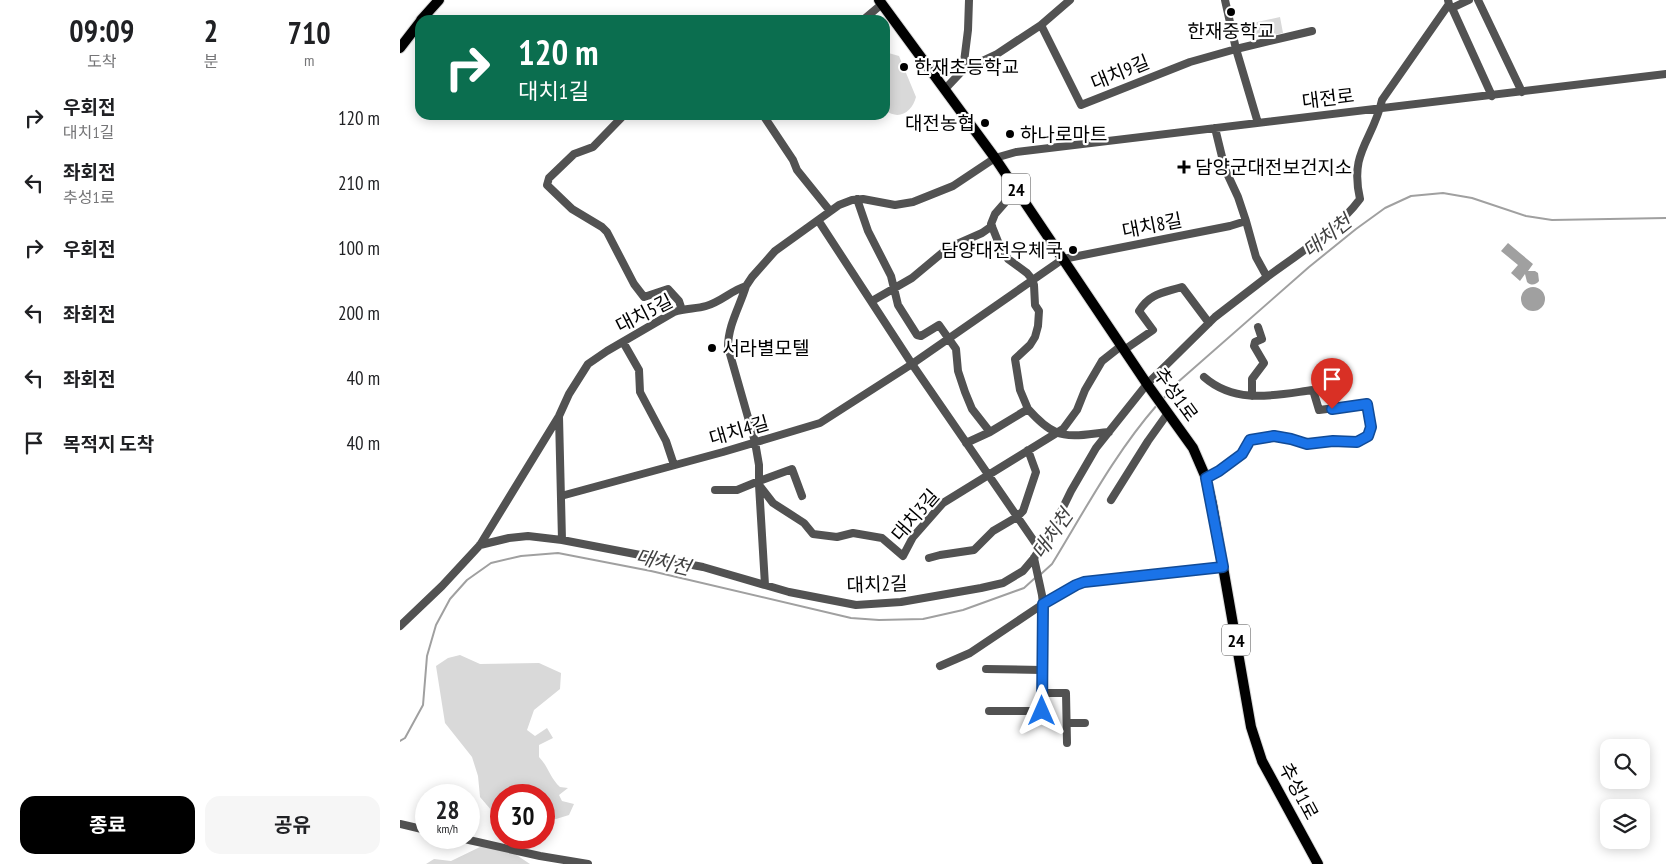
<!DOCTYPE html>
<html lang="ko">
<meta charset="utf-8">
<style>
:root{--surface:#fff;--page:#f6f6f6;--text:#202124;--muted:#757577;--accent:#000}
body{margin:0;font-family:"PT Sans Narrow","Noto Sans KR",sans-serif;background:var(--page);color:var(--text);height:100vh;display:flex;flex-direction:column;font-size:19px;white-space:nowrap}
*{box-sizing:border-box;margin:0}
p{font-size:16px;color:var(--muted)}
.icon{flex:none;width:28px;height:28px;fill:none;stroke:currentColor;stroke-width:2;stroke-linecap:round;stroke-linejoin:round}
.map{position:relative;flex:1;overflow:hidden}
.details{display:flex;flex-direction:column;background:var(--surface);width:400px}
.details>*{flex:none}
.guide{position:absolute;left:15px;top:15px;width:475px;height:105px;border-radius:15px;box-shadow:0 2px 12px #0003;background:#0b6e4f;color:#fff;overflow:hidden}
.controls{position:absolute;left:1200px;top:739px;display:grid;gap:10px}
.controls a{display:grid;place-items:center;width:50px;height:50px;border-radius:10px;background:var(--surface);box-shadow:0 2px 12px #0003;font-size:25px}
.speed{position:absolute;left:15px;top:784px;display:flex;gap:10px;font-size:25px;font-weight:700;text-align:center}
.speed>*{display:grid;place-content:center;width:65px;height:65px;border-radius:50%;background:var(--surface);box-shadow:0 2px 12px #0003;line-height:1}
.speed small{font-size:12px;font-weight:400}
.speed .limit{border:8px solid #d22;background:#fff;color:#111}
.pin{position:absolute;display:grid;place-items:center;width:42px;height:42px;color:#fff;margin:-51px -21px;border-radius:50% 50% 50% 0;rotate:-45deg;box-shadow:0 0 5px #0007}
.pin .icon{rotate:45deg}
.me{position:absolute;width:55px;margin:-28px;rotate:0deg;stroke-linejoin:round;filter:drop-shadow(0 0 4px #0008)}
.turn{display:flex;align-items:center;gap:18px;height:105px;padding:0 20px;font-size:22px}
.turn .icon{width:65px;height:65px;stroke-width:2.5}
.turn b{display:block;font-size:35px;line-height:42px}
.eta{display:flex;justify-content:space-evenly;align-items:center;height:85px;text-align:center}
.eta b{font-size:30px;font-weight:700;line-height:35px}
.cta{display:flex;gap:10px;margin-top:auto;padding:10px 20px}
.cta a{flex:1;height:58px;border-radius:15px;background:var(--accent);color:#fff;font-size:20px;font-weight:700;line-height:58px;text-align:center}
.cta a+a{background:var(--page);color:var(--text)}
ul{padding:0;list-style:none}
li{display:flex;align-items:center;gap:15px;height:65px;padding:0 20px}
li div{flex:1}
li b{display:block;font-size:19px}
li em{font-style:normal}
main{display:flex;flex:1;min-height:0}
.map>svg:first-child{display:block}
.green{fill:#d9d9d9}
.water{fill:#a0a0a0}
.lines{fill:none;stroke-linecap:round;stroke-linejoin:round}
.stream{stroke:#a0a0a0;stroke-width:2}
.major-casing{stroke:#dbdbdb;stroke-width:12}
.minor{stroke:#525252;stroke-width:8}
.major{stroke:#000;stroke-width:10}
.route-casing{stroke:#114b97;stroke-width:12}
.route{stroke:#1a73e8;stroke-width:9}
.poi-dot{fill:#000;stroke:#fff;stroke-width:2}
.labels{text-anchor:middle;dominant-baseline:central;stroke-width:4.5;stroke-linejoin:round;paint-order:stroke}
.shield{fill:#fff;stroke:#4c4c4c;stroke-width:1}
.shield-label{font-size:18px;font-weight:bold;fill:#000}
.poi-label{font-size:19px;fill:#000;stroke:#fff;text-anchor:start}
.street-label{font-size:19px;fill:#000;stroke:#fff}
.water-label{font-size:20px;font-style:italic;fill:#414141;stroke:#fff}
</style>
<main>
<section class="details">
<div class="eta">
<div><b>09:09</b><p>도착</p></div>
<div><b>2</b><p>분</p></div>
<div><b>710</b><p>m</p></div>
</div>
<ul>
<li><svg class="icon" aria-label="right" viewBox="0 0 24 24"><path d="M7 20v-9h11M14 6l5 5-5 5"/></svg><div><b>우회전</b><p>대치1길</p></div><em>120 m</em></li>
<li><svg class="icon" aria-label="left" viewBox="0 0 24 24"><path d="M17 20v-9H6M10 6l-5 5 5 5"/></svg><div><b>좌회전</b><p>추성1로</p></div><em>210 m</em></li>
<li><svg class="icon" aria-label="right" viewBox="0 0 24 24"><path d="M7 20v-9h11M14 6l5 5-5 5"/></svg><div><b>우회전</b></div><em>100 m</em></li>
<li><svg class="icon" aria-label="left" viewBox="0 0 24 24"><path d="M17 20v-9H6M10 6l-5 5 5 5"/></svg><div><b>좌회전</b></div><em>200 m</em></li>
<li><svg class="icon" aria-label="left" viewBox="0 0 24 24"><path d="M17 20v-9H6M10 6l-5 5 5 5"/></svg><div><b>좌회전</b></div><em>40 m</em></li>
<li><svg class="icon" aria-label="arrive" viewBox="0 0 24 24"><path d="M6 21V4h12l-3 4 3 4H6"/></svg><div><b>목적지 도착</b></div><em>40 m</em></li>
</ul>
<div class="cta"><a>종료</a><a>공유</a></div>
</section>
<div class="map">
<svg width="1266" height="864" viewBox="0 0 1266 864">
<rect width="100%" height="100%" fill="#fff"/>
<!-- green -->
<path class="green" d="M880,17L883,33L852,41L848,24Z
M485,52L499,56L516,97C512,112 499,121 485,110Z
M60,655L80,664L139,663L161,673L160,689L134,710L127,730L135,736L147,728L153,738L139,745V757C148,766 150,778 160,787L168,788L159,795L162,801L174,804L169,815L156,819H144V795H101V818L92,811L80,797L78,776L72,757L45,723L36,666L48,658Z
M93,846L115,854L130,864H26L34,859L51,861L80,847Z"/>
<!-- water -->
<path class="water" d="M1108,243L1133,264L1128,271H1135L1138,273L1139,281C1136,285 1131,286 1127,282L1125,274L1120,281L1111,273L1118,265L1101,251Z
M1121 299a12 12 0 1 1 24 0a12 12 0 1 1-24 0Z"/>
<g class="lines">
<!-- stream -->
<path class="stream" d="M762,400L778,382L909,267L956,229L985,208L1011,196L1043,193L1072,198L1126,216L1152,220L1266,218
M641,574L652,564C685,510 715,453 757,405
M0,741L5,738L23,705L27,656L36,625L50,599L67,580L91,563L121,556L158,553L251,571L451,618L479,620L523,619L563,610L624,588L635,578"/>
<!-- major casing -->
<g class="major-casing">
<path id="major" d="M479,0L595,158L747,384L793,448L806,478L812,504L851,727L862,761L918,864
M21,20L39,0
M0,48L20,22"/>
</g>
<!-- minor -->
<path class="minor" d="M825,0L836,49L912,31
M1069,0L1052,8L1092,96
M1078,0L1122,92
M463,20L482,4
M641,25L670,0
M563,70L568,30L569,0
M545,89L563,70L597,54L641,25L681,105L790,62L836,49L858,123
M224,115L193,147L174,154L149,178L147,185L172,209L202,227L207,232L234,284L244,297L268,289L279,301L282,310
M363,115L393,160L397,170L430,211
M815,128L825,169L838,197L846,221
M616,190L595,214L591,224L599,244L608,259L627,273L632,279L634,285L635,305L639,311L638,326L635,337L630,345L615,359L620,390L628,409
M457,199L468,231L491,276L498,305L517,335L521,336L539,325L556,349L558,371L565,392L572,409L590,432
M418,220L512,364L636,544L641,548
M346,286C340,306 328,325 328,347L355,442L359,465V481L392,469L402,496
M472,301L512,278L548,248L582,233L592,226
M223,342L239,370L240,392L266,441L274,465
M724,350L753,330L739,311C750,293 763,293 782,287L809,323
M804,377C836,405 875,395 913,390L919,410L967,404L971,427L968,436L957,442L933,441L907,444L891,439L874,435L850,440L842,454L819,471L806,478
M852,396V379L864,363L854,346L855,342L862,339L858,327
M159,417L162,540
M566,443L590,432L628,409C636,418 646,428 656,432C671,439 693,433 709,432
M359,485L365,585
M315,490H337L359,481V485L373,503L404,523L413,534L437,537L453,533L482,538L503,556L513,537L543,503L663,429L677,410L685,390L702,361L721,346
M161,496L323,452L420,423L512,364L663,259L830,226L846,221L856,257L867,277C897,255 938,229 960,199C949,151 973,141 982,100L1049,4L1048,0
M711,500L748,441L768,413
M80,545L109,538L128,536L162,540L303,567L389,592L456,605L501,602L581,588L603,583L623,571L634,558L652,530L671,491L696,448L747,384L815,317L867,277
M529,558L540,555L574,550L593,531L617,517L623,511L636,472L628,450
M0,626L42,586L80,545L159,416L169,394L188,364L207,351L274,312C285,308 296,309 306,306C321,302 332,290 346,286L352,277L375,251L439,205L452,200L463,199L495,205L513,202L553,186L595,158L616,152L1266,74
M540,666L570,653L643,604L642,595L634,558
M586,669L642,670
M642,693H666L667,743
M589,711H642L643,604L672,587L684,582L823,567
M667,723H685
M0,824L26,830
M60,838L140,856L188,864"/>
<!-- major -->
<use href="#major" class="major"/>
</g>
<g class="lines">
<!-- route casing -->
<g class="route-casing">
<path id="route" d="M642,711L643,604L676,585L684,582L823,567L806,478L819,471L842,454L850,440L874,436L891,439L907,444L933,441L957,442L968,436L971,427L967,404L932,409"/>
</g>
<!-- route -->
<use href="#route" class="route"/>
</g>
<!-- markers -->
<g class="poi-dot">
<circle cx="831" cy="12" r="5"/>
<circle cx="504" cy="67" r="5"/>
<circle cx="585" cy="123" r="5"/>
<circle cx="610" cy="134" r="5"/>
<path d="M781.5 159.5h5v5h5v5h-5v5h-5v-5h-5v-5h5z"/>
<circle cx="673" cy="250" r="5"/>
<circle cx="312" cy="348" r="5"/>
</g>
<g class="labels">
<!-- shield labels -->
<g class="shield">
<rect x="602" y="173.5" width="28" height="31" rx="4"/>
<rect x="822" y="624.5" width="28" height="31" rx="4"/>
</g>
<g class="shield-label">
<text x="616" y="189">24</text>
<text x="836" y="640">24</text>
</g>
<!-- poi labels -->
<g class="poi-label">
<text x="831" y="31" text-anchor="middle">한재중학교</text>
<text x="514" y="67">한재초등학교</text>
<text x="575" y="123" text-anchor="end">대전농협</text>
<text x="620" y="134">하나로마트</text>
<text x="795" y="167">담양군대전보건지소</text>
<text x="663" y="250" text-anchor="end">담양대전우체국</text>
<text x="322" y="348">서라별모텔</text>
</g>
<!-- street labels -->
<g class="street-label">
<text transform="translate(720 72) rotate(-22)">대치9길</text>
<text transform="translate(928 98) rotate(-7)">대전로</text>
<text transform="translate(752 225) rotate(-11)">대치8길</text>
<text transform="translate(244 313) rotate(-27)">대치5길</text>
<text transform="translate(776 394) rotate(54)">추성1로</text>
<text transform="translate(339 430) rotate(-16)">대치4길</text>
<text transform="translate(515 515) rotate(-49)">대치3길</text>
<text transform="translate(477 584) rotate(-2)">대치2길</text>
<text transform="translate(899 791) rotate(62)">추성1로</text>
</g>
<!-- water labels -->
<g class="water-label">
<text transform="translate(927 236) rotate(-38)">대치천</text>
<text transform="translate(652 534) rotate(-55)">대치천</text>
<text transform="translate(263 562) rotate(13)">대치천</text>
</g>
</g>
</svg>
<div class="controls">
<a><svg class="icon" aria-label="search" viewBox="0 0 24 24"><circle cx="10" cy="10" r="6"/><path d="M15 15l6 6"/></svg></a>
<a><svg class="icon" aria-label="layers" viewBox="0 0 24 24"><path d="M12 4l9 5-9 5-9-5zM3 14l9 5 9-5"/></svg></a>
</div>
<div class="speed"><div>28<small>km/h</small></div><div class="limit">30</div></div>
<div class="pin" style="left:932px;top:409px;background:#d93025"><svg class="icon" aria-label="arrive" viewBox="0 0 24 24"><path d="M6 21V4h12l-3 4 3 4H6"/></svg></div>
<svg class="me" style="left:642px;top:711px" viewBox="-20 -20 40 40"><path d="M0-17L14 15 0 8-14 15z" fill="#1a73e8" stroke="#fff" stroke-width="4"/></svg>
<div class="guide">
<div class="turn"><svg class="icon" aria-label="right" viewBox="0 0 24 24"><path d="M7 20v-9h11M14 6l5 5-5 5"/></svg><div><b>120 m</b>대치1길</div></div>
</div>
</div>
</main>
